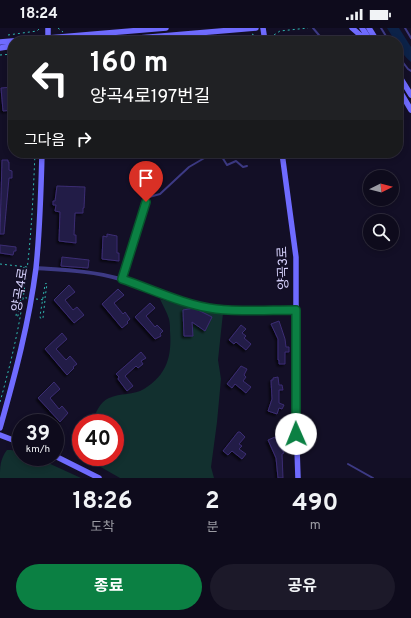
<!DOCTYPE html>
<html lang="ko">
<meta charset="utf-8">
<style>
:root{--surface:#0e0b1c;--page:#1c1929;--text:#f1f3f6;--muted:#9b9ba3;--line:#2e2b3b;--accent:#0b8043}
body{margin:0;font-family:Overpass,"Noto Sans KR",sans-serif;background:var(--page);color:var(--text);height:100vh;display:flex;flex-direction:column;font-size:15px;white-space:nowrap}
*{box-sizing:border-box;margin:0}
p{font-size:13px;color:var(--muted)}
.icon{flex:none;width:22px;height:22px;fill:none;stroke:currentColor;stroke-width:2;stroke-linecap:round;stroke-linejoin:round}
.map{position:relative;height:450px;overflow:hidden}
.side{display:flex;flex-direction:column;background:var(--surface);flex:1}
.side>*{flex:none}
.hud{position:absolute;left:8px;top:8px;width:395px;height:122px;border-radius:16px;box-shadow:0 2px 6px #0003,0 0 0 1px var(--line);background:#202124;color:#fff;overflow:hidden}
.needle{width:26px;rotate:84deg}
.buttons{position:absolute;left:363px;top:142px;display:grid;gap:8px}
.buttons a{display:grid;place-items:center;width:36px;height:36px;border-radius:50%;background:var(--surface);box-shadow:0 2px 6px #0003,0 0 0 1px var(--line);font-size:20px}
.speed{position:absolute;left:12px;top:386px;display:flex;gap:8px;font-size:20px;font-weight:700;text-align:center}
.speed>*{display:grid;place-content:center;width:52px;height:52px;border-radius:50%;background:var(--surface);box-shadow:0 2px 6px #0003,0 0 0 1px var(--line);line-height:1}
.speed small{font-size:10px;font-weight:400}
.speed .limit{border:6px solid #d22;background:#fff;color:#111}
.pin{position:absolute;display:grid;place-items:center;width:34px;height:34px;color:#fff;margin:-41px -17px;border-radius:50% 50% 50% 0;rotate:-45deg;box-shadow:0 0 4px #0007}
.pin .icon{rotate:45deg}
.me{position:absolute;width:44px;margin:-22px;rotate:359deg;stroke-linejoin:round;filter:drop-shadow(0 0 3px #0008)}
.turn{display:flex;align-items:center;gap:14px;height:84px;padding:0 16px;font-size:18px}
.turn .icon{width:52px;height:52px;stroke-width:2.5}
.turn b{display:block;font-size:28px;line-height:34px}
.then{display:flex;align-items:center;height:38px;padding:0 16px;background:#0003;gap:8px;font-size:15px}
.eta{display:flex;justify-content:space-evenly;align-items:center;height:68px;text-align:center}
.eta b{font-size:24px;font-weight:700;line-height:28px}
.primary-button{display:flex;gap:8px;margin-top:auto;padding:8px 16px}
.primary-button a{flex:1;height:46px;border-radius:24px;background:var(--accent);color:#fff;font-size:16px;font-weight:700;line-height:46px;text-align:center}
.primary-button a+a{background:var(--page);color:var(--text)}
.status{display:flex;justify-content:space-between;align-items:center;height:28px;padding:0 20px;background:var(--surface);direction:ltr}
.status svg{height:11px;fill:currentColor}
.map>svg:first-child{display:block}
.green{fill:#12302f}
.water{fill:#0c2248}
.building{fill:#241b47;stroke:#3b2d73;filter:url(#shadow)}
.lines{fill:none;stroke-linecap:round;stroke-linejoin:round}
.path{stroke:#2fb8b0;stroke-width:1;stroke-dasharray:2 3;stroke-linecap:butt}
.lane{stroke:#3d3a85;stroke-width:2}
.street{stroke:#3d3a85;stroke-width:4}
.secondary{stroke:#6f6bff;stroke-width:5.5}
.route-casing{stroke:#07532c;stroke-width:10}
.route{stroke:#0b8043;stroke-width:7}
.labels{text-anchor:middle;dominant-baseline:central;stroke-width:3;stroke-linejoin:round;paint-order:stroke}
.street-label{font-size:13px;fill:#d9d4ff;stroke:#130f26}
</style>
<div class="status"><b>18:24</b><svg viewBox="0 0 49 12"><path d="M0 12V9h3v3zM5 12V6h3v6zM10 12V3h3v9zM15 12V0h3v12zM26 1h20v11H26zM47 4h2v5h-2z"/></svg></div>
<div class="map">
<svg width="411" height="450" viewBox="0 0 411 450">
<defs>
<filter id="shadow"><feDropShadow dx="-2" dy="2" stdDeviation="1" flood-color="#0009"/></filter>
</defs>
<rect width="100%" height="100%" fill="#130f26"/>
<!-- green -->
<path class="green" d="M160,271L210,284L223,285L218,332L221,351L217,394L211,439L214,450H120L92,434V429H115V395H93C94,386 100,374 109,370C120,365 134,367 144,361C167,347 172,328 170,303C170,299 170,295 169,291C167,284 163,278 160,271Z
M7,422H11L21,424V429H35L81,450H0C0,439 0,431 7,422Z"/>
<!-- water -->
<path class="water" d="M387,0H399L411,19V34C405,29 398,21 398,13H395Z"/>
<!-- building -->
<path class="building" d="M13,59V82L3,83L1,60Z
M2,132H8V134H9V142L12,143V150H9L4,206H0Z
M57,158L85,159L84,180H83V185H75L74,207H76V215L59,213L60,184L55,183L56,177H53V173H55Z
M107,206L117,208V225H119V233L102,231L103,208L107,209Z
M0,217L16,219V223H14L13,227L0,225Z
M62,229L89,232L88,240L61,238Z
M69,257L75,264L65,272L73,282L77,279L84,287L74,295L54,272Z
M118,261L124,267L114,275L123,286L125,284L130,291L127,294L128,295L122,300L102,276Z
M150,275L155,280L146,288L155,299L157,297L163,303L160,306L161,308L155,311L135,289Z
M194,280L212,289L205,303L192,294L193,308H184L183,282Z
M279,293L285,311L286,319H289V324H285V336H279V332H278V311L271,296Z
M241,297L246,301L242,305L246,308L244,310L251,316L246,322L236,314L234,316L229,312Z
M62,305L67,311L56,321L66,332L70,328L77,336L73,339L74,340L67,347L45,321Z
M141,324L146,330L141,333L143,336L138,340L136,338L125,348L133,358L127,363L118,351L119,349L116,346Z
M241,338L247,341L244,347L246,349L243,353L251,359L246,365L235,356L232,360L227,356Z
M278,349L279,357H282L283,362H279V375L284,377L282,381L279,380L277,386L268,383L272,371L271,352H273V350Z
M54,354L60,361L50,370L59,381L62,378L68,385L60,394L38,370Z
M238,404H240L245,409L239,416L242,418L239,421L246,426L242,431L232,423L228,427L223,423Z
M275,409L284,425L282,426L283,450H278L276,430L268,412Z"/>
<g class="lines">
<!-- path -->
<path class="path" d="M58,0L63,4
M252,6L257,9
M8,7L37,3L40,0
M274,7L280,3L308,0
M0,27L13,26
M0,236L27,239
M23,250L24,239
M36,271L45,272L43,290L41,291L40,289V288L45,257L46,255L47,256L45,270
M22,277L17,276L16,289L18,288V287L24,253L23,250L19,269L27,270
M0,374C10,338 19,302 24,264C31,218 33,172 35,125"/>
<!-- lane -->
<path class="lane" d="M313,0L324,13
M381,0L389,13
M405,0L411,10
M398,28L408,41L411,43
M216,125L222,129L227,125
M222,129L227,137L236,133L243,139L247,138
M122,251L147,171L149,169L160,166L189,139L213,125
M348,436L373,450"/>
<!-- street -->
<path class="street" d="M36,240C64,242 93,243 120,251C151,260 179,275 210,280C237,285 269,282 296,282"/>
<!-- secondary -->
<path class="secondary" d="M263,0L265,13
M352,0L367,13
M362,0L370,12
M369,0L377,13
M48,12V0
M103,13L256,0
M0,14L166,0
M0,20L13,18
M398,46L411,67
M398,60L411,82
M282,125L296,229V391L298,450
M0,400C15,347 29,295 36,240C40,202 41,163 42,125
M0,407L21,415
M55,428L99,450"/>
</g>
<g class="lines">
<!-- route casing -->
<g class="route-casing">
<path id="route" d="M146,174L122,251C151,261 187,278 216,281C242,284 270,282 296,282V406"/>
</g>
<!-- route -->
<use href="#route" class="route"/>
</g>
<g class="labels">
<!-- street labels -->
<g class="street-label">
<text transform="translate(284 240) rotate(-92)">양곡3로</text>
<text transform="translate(21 262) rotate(-81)">양곡4로</text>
</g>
</g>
</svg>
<div class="buttons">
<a><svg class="needle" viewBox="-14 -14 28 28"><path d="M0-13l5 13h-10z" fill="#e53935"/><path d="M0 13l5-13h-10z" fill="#9b9ba3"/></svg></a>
<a><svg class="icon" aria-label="search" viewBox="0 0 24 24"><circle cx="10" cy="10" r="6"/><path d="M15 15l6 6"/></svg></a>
</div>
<div class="speed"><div>39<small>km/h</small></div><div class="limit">40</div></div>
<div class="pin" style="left:146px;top:174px;background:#d93025"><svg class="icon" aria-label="arrive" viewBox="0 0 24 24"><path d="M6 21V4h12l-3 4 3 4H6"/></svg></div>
<svg class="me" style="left:296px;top:406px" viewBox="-20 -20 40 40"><circle r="19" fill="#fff"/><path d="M0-13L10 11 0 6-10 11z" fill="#0b8043"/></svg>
<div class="hud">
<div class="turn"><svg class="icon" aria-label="left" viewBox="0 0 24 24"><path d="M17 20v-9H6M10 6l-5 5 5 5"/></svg><div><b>160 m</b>양곡4로197번길</div></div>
<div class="then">그다음<svg class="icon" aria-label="right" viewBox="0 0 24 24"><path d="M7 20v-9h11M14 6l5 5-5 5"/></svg></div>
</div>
</div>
<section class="side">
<div class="eta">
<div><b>18:26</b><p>도착</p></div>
<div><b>2</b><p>분</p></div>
<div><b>490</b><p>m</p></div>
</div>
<div class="primary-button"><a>종료</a><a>공유</a></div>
</section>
